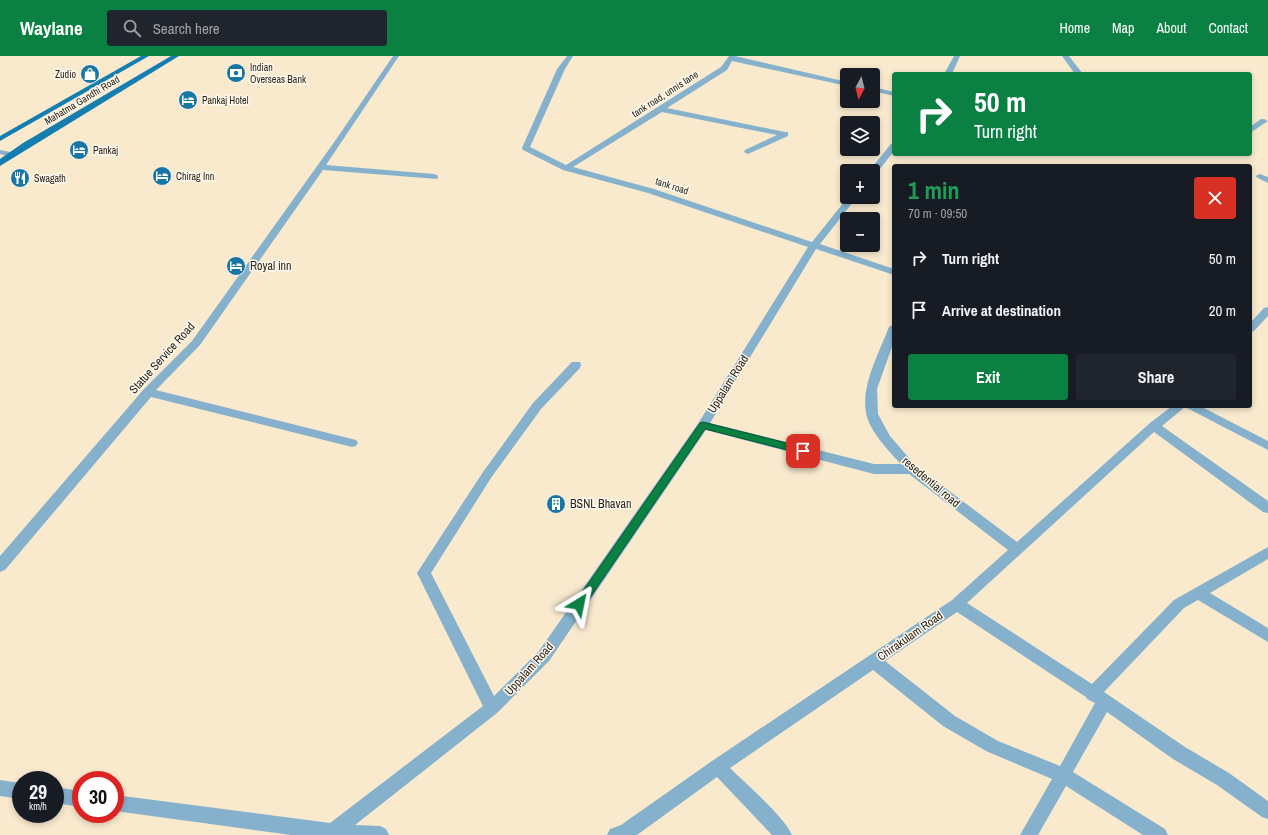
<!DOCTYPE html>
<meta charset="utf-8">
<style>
:root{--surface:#171b24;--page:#20242c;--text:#f1f3f6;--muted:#9ea1a6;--accent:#0b8043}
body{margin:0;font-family:"Archivo Narrow",sans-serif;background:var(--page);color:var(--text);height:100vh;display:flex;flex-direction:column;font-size:15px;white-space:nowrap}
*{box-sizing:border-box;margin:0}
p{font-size:13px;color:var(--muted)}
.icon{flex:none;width:22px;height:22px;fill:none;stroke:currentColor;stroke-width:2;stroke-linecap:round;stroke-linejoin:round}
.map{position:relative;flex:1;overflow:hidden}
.details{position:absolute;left:892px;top:108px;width:360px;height:244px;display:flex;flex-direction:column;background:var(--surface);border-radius:4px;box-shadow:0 2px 6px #0003}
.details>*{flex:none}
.banner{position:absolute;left:892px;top:16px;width:360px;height:84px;border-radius:4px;box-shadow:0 2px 6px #0003;background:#0b8043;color:#fff;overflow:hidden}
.needle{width:26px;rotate:187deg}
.tools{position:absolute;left:840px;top:12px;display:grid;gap:8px}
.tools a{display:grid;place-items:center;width:40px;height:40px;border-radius:4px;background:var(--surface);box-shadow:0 2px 6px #0003;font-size:20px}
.speed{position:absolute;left:12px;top:715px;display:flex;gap:8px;font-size:20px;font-weight:700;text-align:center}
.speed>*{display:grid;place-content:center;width:52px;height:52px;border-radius:50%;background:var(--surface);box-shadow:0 2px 6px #0003;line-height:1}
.speed small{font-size:10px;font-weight:400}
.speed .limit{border:6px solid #d22;background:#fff;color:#111}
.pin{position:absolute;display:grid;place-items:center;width:34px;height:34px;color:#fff;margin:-17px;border-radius:8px;box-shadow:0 2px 6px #0006}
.me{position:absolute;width:44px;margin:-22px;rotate:35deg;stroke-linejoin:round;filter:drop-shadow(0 0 3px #0008)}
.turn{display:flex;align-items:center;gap:14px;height:84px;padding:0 16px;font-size:18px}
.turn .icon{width:52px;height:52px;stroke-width:2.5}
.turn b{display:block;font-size:28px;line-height:34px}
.round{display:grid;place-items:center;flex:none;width:42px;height:42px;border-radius:4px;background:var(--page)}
.summary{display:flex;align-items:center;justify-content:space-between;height:68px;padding:0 16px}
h1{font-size:24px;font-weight:700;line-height:30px;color:#1e9e55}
.cta{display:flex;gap:8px;margin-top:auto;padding:8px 16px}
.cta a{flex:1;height:46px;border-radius:4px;background:var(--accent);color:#fff;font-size:16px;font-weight:700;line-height:46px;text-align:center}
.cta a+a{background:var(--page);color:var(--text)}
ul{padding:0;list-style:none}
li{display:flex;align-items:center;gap:12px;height:52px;padding:0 16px}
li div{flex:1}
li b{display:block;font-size:15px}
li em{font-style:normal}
header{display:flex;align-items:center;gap:24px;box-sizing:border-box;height:56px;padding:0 20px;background:var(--accent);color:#fff}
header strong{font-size:19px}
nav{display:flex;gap:22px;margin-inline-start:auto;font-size:14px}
.search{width:280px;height:36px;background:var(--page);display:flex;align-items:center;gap:10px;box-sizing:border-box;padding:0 14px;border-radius:4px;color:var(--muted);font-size:15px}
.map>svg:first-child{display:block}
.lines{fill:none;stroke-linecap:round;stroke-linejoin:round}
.minor{fill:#86b1cd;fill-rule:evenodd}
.major{fill:#137eaf;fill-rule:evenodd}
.route{fill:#0b8043;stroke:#07532c}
.labels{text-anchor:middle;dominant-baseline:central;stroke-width:3;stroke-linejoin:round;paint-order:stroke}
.far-poi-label{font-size:10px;fill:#2b251b;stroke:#fef8ed;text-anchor:start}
.far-street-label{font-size:10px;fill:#2b251b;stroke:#fef8ed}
.poi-label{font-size:12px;fill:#2b251b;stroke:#fef8ed;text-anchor:start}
.street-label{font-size:12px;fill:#2b251b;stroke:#fef8ed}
</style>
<header>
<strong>Waylane</strong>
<div class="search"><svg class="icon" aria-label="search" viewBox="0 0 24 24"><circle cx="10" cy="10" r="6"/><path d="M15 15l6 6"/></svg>Search here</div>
<nav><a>Home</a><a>Map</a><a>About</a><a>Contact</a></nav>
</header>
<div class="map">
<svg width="1268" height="779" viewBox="0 0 1268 779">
<rect width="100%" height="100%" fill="#f9eace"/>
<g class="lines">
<!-- minor -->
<path class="minor" d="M393,0H399L326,109L434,118L437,119L438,121L437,123L323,114L200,289L156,334L356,384L358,387L356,390L352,391L151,341L5,514L0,516V500L144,333L192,285L335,85Z
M567,0H573L565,13L530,91L566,109L721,11L729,0H735L847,26V30L732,5L727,14L667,52L785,76H788V80L748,98L744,96L745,94L777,79L662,56L573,111L654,133L812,186L848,141H857L820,188L894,213V219L816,193L710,367L874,408H901C889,396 869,374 866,357C861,329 879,297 889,271L894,268V285L877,333L878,358L890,380L916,410L1017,486L1150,367L1172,350H1200L1268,385V394L1185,351L1162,370L1268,445V457L1263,456L1154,376L967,547L1092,628L1174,544L1268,491V503L1210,537L1268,572V586L1198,544L1184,552L1104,636L1185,691L1229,717L1268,745V763L1262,761L1217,729L1173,703L1107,656L1073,716L1165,773L1168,779H1143L1066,730L1038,779H1020L1052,723L986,695L943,670L873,614L730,712C746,728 784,760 792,779H772L717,721L637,779H607L610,773L621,769L712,705L952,544L1008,494L909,418H874L706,374L549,605L497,657L355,769L380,770L386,773L389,779H291L115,755V739L330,767L483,650L417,517L483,416L533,347L572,306H580L581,309L580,312L541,353L491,422L431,517L494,640L539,595L699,366L808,191L648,137L563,114L523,94L522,92L557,13ZM957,556L1086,641L1087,643L1095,647L1060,710L998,685L955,660L885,605Z
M954,0H960L952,18H944Z
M1062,0H1069L1083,18H1075Z
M873,31L894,36V40L873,35Z
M1261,63H1264L1268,65L1250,77V71Z
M891,88H894V95L876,118L873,119V115H869Z
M0,94L15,97L16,99L12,101L0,98Z
M1260,118L1268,121V127L1256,121L1257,119Z
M1268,251V260L1254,275L1250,276V267L1264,252Z
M0,724L21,727V743L0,740Z
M55,731L81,735V751L55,747Z"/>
<!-- major -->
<path class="major" d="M141,0H149L0,85V80Z
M171,0H179L0,110V103L23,87Z"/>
</g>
<!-- route -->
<path class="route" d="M703,366L803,391L807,395L803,398L705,373L583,552L579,553L576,552L574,548L576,545L700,367Z"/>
<!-- icons -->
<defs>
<g id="bank-disc" transform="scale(1)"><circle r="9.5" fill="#1876a4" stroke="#fef8ed"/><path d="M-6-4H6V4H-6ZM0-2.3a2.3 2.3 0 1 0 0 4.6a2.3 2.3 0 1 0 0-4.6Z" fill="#fff"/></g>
<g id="shop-disc" transform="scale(1)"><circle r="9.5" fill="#1876a4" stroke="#fef8ed"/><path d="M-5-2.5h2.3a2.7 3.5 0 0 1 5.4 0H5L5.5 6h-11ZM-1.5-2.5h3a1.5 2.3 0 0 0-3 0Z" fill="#fff"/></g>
<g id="hotel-disc" transform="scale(1)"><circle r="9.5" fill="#1876a4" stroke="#fef8ed"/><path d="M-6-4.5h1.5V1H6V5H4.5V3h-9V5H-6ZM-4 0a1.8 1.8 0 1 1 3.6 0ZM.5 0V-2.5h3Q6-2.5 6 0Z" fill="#fff"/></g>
<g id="restaurant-disc" transform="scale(1)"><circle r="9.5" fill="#1876a4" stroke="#fef8ed"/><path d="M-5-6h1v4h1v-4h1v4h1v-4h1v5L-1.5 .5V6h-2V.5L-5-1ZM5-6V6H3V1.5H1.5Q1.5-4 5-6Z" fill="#fff"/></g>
<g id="building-disc" transform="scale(1)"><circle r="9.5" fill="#1876a4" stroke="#fef8ed"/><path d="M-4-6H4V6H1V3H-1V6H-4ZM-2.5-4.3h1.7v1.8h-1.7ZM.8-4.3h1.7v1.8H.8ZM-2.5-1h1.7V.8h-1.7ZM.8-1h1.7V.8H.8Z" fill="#fff"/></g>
</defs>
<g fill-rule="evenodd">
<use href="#bank-disc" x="236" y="17"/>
<use href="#shop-disc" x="90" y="18"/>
<use href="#hotel-disc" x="188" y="44"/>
<use href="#hotel-disc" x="79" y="94"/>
<use href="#hotel-disc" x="162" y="120"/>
<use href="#restaurant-disc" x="20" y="122"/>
<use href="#hotel-disc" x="236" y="210"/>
<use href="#building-disc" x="556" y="448"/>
</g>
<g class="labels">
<!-- far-poi labels -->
<g class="far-poi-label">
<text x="250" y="11">Indian<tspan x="250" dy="12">Overseas Bank</tspan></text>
<text x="76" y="18" text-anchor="end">Zudio</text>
<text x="202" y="44">Pankaj Hotel</text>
<text x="93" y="94">Pankaj</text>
<text x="176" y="120">Chirag Inn</text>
<text x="34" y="122">Swagath</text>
</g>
<!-- far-street labels -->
<g class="far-street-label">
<text transform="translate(665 38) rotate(-33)">tank road, unnis lane</text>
<text transform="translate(82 44) rotate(-31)">Mahatma Gandhi Road</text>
<text transform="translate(672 130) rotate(18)">tank road</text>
</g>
<!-- poi labels -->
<g class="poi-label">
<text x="250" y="210">Royal inn</text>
<text x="570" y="448">BSNL Bhavan</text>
</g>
<!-- street labels -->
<g class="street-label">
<text transform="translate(162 302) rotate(-48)">Statue Service Road</text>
<text transform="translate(728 328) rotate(-58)">Uppalam Road</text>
<text transform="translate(931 426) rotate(40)">resedential road</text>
<text transform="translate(910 580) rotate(-35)">Chirakulam Road</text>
<text transform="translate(529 613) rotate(-48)">Uppalam Road</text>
</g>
</g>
</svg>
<div class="tools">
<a><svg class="needle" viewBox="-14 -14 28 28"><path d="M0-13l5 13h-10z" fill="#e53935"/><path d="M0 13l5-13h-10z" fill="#9ea1a6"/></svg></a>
<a><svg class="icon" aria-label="layers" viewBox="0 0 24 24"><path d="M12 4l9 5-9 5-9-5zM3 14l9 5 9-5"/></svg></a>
<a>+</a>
<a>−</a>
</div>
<div class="speed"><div>29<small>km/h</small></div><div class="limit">30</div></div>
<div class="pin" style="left:803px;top:395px;background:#d93025"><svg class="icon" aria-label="arrive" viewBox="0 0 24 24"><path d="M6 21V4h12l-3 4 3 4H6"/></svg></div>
<svg class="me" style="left:579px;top:548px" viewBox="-20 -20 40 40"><path d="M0-17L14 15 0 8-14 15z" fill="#0b8043" stroke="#fff" stroke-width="4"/></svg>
<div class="banner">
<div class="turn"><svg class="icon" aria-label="right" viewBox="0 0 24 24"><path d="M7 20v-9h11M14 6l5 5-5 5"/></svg><div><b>50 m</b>Turn right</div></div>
</div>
<section class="details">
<div class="summary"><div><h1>1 min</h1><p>70 m · 09:50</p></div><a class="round" style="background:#d93025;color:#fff"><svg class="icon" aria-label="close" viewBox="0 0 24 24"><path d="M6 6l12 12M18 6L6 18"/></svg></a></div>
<ul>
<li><svg class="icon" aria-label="right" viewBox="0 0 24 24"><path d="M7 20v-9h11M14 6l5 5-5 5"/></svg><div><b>Turn right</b></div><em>50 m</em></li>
<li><svg class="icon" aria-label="arrive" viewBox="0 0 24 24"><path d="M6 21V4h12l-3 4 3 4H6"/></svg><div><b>Arrive at destination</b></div><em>20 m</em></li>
</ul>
<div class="cta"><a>Exit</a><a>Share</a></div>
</section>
</div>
